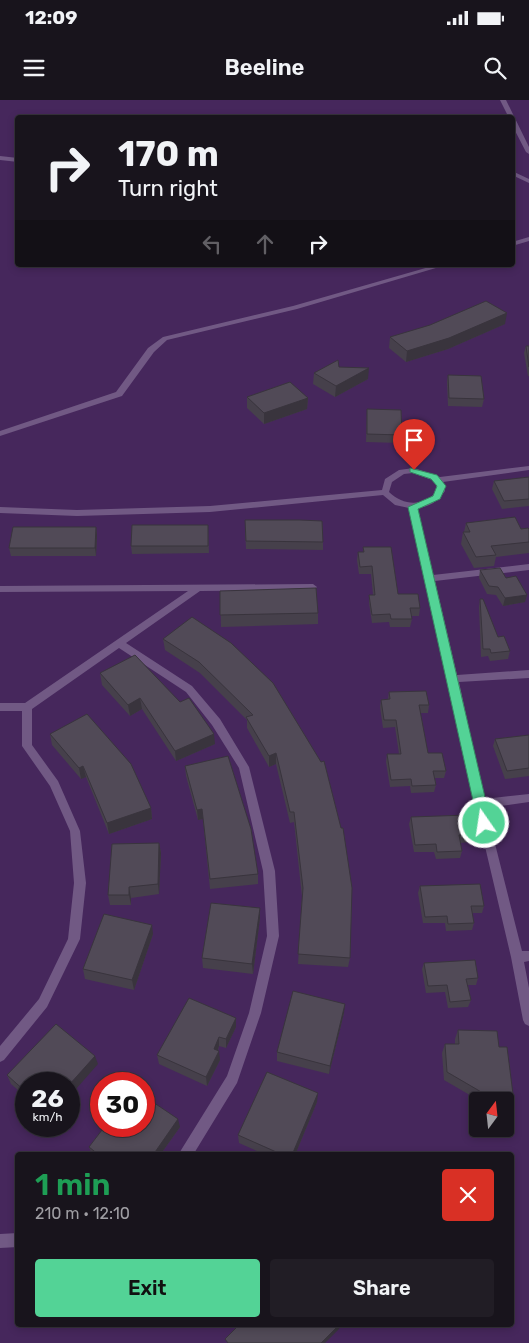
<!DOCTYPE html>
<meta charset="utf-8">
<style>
:root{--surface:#18141c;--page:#211d25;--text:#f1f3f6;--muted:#9f9ea3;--line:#36333b;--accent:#53d396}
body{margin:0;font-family:Rubik,sans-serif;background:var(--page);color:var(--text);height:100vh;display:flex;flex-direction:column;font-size:19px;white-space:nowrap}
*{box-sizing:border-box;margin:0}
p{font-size:16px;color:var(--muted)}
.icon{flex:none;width:28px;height:28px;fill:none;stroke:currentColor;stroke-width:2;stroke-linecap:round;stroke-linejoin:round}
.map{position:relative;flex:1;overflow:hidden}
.drawer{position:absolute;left:15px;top:1052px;width:499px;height:175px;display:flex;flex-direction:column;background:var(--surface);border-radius:5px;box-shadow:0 2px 8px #0003,0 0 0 1px var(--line)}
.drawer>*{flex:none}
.hud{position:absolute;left:15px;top:15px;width:500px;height:152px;border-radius:5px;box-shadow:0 2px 8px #0003,0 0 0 1px var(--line);background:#18141c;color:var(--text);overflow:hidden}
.needle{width:32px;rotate:15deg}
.controls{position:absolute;left:469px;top:992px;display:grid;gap:10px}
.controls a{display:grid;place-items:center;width:45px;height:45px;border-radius:5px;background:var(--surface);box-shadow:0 2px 8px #0003,0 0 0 1px var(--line);font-size:25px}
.speed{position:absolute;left:15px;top:972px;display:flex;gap:10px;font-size:25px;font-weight:700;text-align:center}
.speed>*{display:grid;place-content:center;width:65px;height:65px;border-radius:50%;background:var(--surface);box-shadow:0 2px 8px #0003,0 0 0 1px var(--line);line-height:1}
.speed small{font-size:12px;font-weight:400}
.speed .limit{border:8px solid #d22;background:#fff;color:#111}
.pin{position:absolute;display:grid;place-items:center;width:42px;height:42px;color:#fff;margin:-51px -21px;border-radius:50% 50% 50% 0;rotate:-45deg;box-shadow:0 0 5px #0007}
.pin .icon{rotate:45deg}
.me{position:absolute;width:55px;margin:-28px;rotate:347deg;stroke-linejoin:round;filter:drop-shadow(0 0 4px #0008)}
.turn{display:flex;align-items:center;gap:18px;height:105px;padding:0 20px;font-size:22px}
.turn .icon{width:65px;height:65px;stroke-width:2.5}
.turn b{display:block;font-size:35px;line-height:42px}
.lanes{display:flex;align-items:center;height:48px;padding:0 20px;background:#0003;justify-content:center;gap:25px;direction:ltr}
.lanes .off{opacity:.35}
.round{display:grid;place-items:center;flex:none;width:52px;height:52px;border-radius:5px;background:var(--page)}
.headline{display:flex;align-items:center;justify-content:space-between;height:85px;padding:0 20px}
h1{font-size:30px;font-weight:600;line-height:38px;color:#1e9e55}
.action{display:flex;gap:10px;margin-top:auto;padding:10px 20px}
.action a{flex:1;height:58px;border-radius:5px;background:var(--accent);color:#111;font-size:20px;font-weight:600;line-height:58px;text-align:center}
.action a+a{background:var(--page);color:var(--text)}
.status{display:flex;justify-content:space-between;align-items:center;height:35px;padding:0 25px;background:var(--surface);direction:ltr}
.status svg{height:14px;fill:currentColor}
header{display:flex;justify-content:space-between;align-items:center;height:65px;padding:0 20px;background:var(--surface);font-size:22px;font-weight:600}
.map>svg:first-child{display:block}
.green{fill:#46275c;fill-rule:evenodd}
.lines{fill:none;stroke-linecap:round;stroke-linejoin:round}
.service{fill:#715984;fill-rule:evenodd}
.minor{fill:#715984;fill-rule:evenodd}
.wall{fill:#46404b}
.shaded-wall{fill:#39343d}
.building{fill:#514a57;stroke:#39343d}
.route{fill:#53d396;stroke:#368962}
</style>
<div class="status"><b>12:09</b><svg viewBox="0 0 49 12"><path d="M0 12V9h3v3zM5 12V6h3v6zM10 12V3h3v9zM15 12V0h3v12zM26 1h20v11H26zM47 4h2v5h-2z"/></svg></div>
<header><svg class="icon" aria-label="menu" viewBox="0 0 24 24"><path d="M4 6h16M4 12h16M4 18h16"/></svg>Beeline<svg class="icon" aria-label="search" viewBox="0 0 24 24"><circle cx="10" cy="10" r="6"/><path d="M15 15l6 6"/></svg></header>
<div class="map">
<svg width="529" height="1243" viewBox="0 0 529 1243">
<rect width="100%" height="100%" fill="#201a25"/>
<!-- green -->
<path class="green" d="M0,0H529V1243H0ZM18,18H512V165H18ZM26,984H69V1026H26ZM101,984H144V1026H101ZM478,1001H505V1029H478ZM18,1055H511V1225H18Z"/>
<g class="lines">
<!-- service -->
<path class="service" d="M500,0H506L529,47V54L526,52L512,25V18H509Z
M512,71L529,79V83L512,75Z"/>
<!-- minor -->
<path class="minor" d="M0,56L18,58V62L0,60Z
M529,137V141L512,146V142Z
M436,165H446L297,209L167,240L154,252L122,296L0,336V331L116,292L148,248L163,237L293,206Z
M529,366V370L443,382L445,391C438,401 430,407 417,408L433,475L529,464V470L435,481L457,575L529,570V578L459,582L484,699L529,694V702L486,708L522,851H529V861L524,862L529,888V926L525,924L523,920L511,857L475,704L409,408L395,405L383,395L210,412L77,416L0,413V407L77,410L210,406L382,390L385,379L399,370L414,368L440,377ZM413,373L435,381L437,391C423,407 404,406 389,392L392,382L404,374Z
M313,484L317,487L313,490L200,491L126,543L192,586L220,619L249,667L275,771L279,836L261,913L237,983L193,1055H178L227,976L249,913L267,836L263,771L239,668L212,625L186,592L119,548L32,609V645L58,681L80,731L86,783L80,839L47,907L4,960L0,962V946L39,899L68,839L74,783L70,731L50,686L22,646V611H0V603H25L188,491L0,492V486Z
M18,1133V1147L0,1148V1134Z"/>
</g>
<!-- wall -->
<path class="wall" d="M505,224L448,249L406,262L389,248L390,237Z
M526,246H529V276H528L524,253Z
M314,273L368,279L335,297L313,284Z
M448,275L484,299L482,307L448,306L447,282Z
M247,297L308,298L307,309L264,324L247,308Z
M367,309L402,335L401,343L366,342Z
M529,377V406L502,409L492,389L494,381Z
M466,423L529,429V453L496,457L494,466L474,468L461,444L463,432H464Z
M208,425L209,453L132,454L131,446Z
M96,427L97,435L96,456H11L9,448Z
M245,428L323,442V450L246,449Z
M363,447L398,494L420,508L419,516H411L412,519L410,527H390L389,522L372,523L369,503V495H373L371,474H359L357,460L358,452H363Z
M480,470L506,478L525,502L503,506L496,495L487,494L479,478Z
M220,491L318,513V524L221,527Z
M480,499L498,537L510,551L508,559L490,561L488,556L481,557L479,507Z
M163,539L273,583L350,858L348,867L298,864L302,797L294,722L290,723L276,664L269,667L247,628V620L200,573L165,550Z
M100,573L215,644L176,661L142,609L130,616L102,585Z
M389,592L429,605L428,613H420L428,653L446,671L444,678H435L436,685L434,692L411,693L410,686L390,687L386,662L387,654H399L395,627L383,628L380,607L381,600L388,599Z
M50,634L151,708L152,719L109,734L86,677L81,679L52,645Z
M529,635V676L505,679L493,646L495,639Z
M185,666L258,774V784L210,789L203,719L198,720L186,676Z
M411,717L472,735L470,742L460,743L462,751L460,758L436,759L434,752H414L409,724Z
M159,743L161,753L159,794L131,798V805H110L108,795Z
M420,786L484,806L482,813H472L474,823L472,830L446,831L445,823H423L418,793Z
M260,808V818L253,874L203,868L202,858Z
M153,834L134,890L85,879L83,869Z
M424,863L478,878L476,885H468L471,900L468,907L448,908L445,892L426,893L422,869Z
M344,913L329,974L277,961V952Z
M236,918V927L226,948L219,946L218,951L220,960L207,986L159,964L157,955Z
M458,930L499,947L513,994L509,1002L480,1001L444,980L442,953L445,944H455V939Z
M98,964L26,984V997L11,984L7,975Z
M317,1002L295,1055H266L239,1043L238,1035Z
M180,1027L160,1055H92L89,1047Z"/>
<!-- shaded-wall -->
<path class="shaded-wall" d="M507,213L505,224L448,249L406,262L407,251Z
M369,268L368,279L335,297L336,286Z
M308,298L307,309L264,324V313Z
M96,427L97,435L96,456L95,448Z
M527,495L525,502L503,506L505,498Z
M140,598L142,609L130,616L128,605Z
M214,634L215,644L176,661L175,651Z
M276,653V664L269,667V656Z
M83,666L86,677L81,679L79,668Z
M151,708L152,719L109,734L107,723Z
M202,709L203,719L198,720L197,710Z
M159,743L161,753L159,794L158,784Z
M129,787L131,798V805L129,795Z
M260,808V818L253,874L252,864Z
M152,825L153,834L134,890L132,880Z
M345,904L344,913L329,974L330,966Z
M236,918V927L226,948V939Z
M219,937V946L215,958L214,949Z
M219,951L220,960L207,986L206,977Z
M95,956L98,964L69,997V985Z
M318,993L317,1002L295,1055H292Z
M178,1019L180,1027L160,1055H153Z
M339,1225H340L339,1229L325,1243H321Z"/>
<!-- building -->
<path class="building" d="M486,201L507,213L449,238L407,251L390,237L430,225Z
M526,246H529V267Z
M338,260L339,267L369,268L336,286L314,273Z
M448,275L481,276L484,299L449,298Z
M290,282L308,298L264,313L247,297Z
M367,309L401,310L402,335L367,334Z
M529,377V399L504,401L494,381Z
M515,417L521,429L528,428L529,429V442L491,446L496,455L476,457L463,432H470L466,423Z
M245,420H300L322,421L323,442L246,441Z
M132,425H208V446H131Z
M13,427H96L95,448H9Z
M363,447H391L398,494H418L420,508H410L412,519H391L390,514L372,515L369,495H375L372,466L360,467L358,452H364Z
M500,468L506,478L516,476L527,495L505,498L498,487L489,486L480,470Z
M316,488L318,513L220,515V491Z
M480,499H483L498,537L504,536L510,551L491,553L490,549H483Z
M192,517L231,543L273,583L321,662L324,661L341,728H343L352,788L350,858L298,854L303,788L294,712H290L276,653L269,656L246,617L253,615L199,562L163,539Z
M135,555L180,602L189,598L214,634L175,651L140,598L128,605L100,573Z
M426,591L429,605H419L428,653H442L446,671H433L436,685L412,686L411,679L391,680L387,654H401L396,620H384L381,600L390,599L389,592Z
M87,614L131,664L151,708L107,723L83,666L79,668L50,634Z
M529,635V668L507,671L495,639Z
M228,656L251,729L258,774L210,779L202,709L197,710L185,666Z
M468,715L472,735H459L462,751L437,752L436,744L415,745L411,717Z
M159,743L158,784L129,787V795H108L112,744Z
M480,784L484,806H471L474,823L448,824L447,816L425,817L420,786Z
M211,803L260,808L252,864L202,858Z
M104,814L152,825L132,880L83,869Z
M475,860L478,878L466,879L471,900L450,902L447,885L428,886L424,863Z
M293,891L345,904L330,966L277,952Z
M189,898L236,918L226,939L219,937L214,949L219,951L206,977L157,955Z
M56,924L95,956L69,985V984H26V992L7,975Z
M458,930L497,931L499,947H507L513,994L483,993L447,972L445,944H459Z
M267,972L318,993L292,1055H283L238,1035Z
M144,996L178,1019L153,1055H99L89,1047L105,1026H144Z
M239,1225H339L321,1243H228L225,1239Z"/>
<!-- route -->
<path class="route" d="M410,368L437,375L446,386L440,399L418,409L491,723L484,728L478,723L408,407L433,396L437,386L431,379L410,372Z"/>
</svg>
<div class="controls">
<a><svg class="needle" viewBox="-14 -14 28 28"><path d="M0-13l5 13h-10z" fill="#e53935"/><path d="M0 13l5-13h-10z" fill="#9f9ea3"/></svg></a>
</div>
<div class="speed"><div>26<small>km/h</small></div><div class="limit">30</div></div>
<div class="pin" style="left:414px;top:370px;background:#d93025"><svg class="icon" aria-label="arrive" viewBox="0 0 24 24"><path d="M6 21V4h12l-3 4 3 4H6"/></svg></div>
<svg class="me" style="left:484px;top:723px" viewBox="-20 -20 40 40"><circle r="17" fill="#53d396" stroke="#fff" stroke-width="3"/><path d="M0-11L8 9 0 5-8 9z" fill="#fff"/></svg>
<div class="hud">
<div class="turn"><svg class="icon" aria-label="right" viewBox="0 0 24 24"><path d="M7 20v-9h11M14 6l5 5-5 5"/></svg><div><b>170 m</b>Turn right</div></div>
<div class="lanes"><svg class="icon off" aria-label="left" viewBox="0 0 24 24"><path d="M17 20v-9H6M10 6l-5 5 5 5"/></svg><svg class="icon off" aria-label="ahead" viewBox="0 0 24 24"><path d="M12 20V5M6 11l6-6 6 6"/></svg><svg class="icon" aria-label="right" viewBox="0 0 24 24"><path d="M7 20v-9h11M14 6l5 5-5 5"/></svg></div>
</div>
<section class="drawer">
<div class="headline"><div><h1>1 min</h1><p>210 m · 12:10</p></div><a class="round" style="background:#d93025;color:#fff"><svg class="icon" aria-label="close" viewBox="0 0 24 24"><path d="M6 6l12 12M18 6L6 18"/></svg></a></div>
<div class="action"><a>Exit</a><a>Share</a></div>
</section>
</div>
